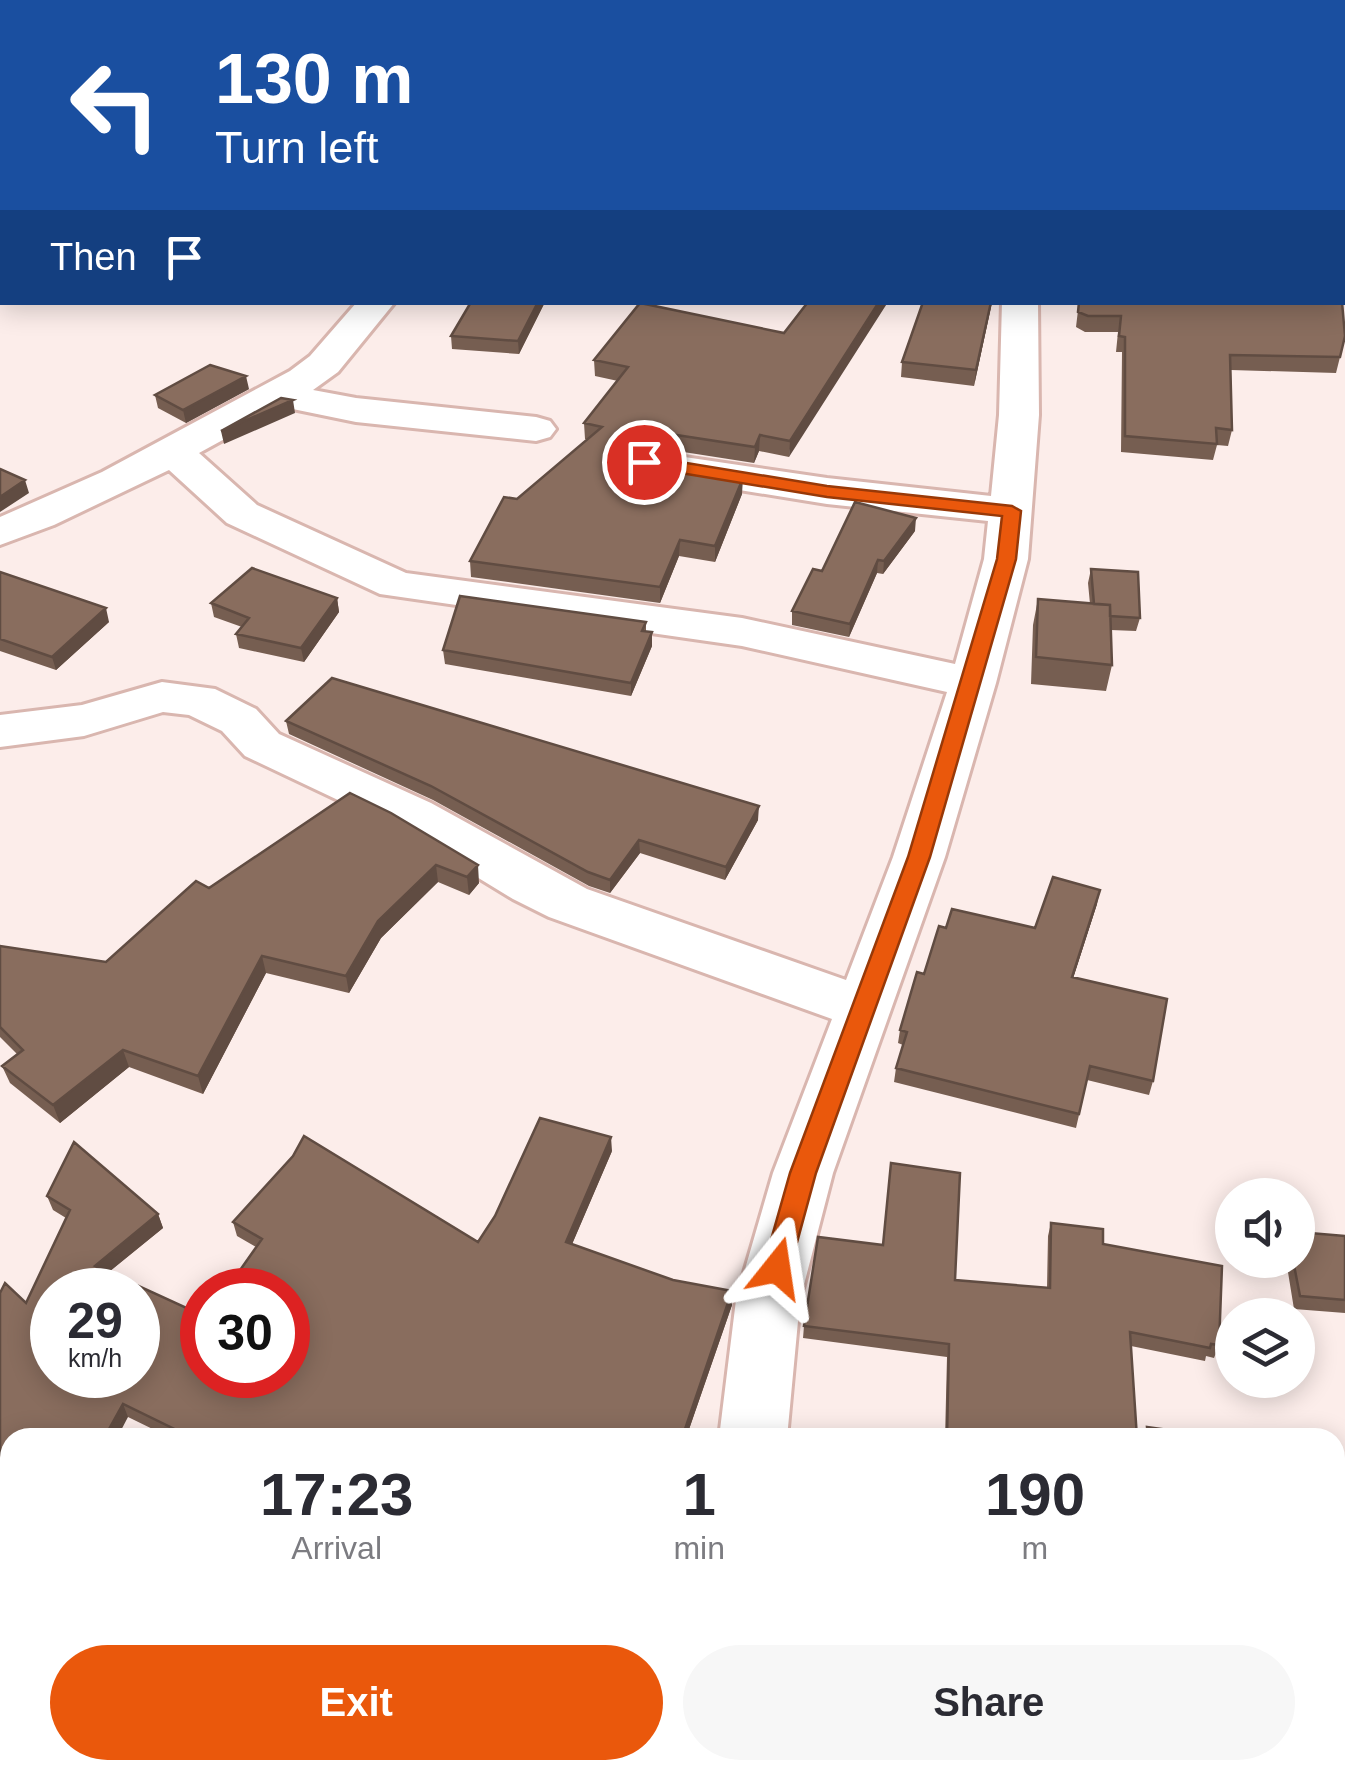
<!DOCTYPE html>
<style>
:root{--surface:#fff;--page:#f7f7f7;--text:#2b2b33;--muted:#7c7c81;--accent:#ea580c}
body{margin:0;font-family:Arial,sans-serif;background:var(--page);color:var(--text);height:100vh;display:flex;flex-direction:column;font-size:38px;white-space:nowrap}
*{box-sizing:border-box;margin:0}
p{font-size:32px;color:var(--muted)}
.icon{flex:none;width:55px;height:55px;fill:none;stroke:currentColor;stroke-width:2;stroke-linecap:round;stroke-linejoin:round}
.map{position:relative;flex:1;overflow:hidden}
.details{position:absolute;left:0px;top:1428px;width:1345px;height:352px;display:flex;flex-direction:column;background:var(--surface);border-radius:30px 30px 0 0;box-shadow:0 5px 25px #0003}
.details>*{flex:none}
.guide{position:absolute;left:0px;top:0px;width:1345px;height:305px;box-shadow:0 5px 25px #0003;background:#1a4fa0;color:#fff;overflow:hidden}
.buttons{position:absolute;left:1215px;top:1178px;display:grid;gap:20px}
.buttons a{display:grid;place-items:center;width:100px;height:100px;border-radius:50%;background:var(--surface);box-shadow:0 5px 25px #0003;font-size:50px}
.speed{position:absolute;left:30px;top:1268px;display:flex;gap:20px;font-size:50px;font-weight:700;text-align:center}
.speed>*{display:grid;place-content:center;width:130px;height:130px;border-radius:50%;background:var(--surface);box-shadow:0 5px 25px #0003;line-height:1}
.speed small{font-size:25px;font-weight:400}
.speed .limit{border:15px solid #d22;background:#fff;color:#111}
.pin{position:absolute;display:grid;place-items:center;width:85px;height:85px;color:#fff;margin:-42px;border:5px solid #fff;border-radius:50%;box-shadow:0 2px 10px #0007}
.me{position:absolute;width:110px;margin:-55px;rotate:15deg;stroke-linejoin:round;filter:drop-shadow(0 0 8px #0008)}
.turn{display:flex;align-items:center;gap:35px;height:210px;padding:0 50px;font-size:45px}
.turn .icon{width:130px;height:130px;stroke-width:2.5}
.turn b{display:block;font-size:70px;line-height:85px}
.then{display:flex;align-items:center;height:95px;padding:0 50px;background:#0003;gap:20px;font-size:38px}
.eta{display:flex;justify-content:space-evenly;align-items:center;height:170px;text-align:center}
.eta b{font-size:60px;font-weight:700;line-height:70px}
.cta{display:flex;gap:20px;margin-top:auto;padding:20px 50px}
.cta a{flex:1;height:115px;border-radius:60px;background:var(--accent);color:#fff;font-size:40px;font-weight:700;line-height:115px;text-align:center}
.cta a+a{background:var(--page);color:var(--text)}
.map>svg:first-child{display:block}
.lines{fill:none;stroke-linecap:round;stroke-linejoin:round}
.street-casing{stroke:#d9b6af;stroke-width:6}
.street{fill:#fff;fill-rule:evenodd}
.wall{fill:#765e51}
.shaded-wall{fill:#604c42}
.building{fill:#896d5e;stroke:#604c42;stroke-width:2.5;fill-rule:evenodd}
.route{fill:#ea580c;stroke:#983908;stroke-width:2.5}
</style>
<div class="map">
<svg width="1345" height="1778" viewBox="0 0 1345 1778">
<rect width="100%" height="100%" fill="#fcedea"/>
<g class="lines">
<!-- street casing -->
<g class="street-casing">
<path id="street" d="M357,302H395L338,372L313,390L356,398L536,417L550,421L556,429L550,437L536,441L356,422L283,407L199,453L257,505L406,573L742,618L955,664L984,559L988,521L827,504L671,479L656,476L650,467L656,458L671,455L827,478L991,496L999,415L1002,302H1038L1039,415L1028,559L996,683L945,857L833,1173L800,1300L787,1438H719L736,1300L773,1173L832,1019L549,917L513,899L395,827L245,756L222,731L189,715L163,712L84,736L0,747V715L82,705L162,682L215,689L256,709L279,734L431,803L587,889L846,980L893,857L947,692L742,646L380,594L227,523L169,470L54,525L0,545V517L102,472L290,371L310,356Z
M1335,1606L1345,1607V1681L1335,1680Z"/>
</g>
<!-- street -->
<use href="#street" class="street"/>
</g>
<!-- wall -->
<path class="wall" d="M1345,0V132H1342V2Z
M1342,215H1345V272L1342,264Z
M545,302L519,354L452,349L451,336Z
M808,302L789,457L759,451L754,463L645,446L627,451L625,454L629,459L742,494L715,562L679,556L660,603L471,577L470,561L517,499L587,439H585L584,423L618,381L595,376L594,360L784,333Z
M992,302L974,386L901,377L902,362Z
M1079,302H1342L1340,357L1336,373L1231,370L1232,430L1228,446L1217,445L1213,460L1121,452L1122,352H1116L1118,332H1085L1076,327Z
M249,389L186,423L158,408L155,395Z
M915,531L883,574L877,573L849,637L792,625V611L822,571Z
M1091,569L1140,618L1136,631L1111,630L1112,665L1106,691L1031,684L1033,625L1038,599L1090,604L1088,583Z
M0,572L109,622L56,670L0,651Z
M337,598L339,612L304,662L239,648L236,634L242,627L214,617L211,603Z
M646,622V632H652V646L631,696L445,664L443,650Z
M286,721L758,820L725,880L640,853L610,893L589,886L433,800L289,734Z
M350,793L479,883L469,895L438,882L381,938L349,993L266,973L203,1094L129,1067L60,1123L10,1083L2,1066L17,1054L0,1037V946L106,962L209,888Z
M1097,904L1073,978L1153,1081L1149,1095L1087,1080L1076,1128L894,1082L896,1068L903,1045L898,1043L900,1030L946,928H1035Z
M612,1151L572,1244L732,1305L686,1438H171L128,1417L10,1438V1530L0,1525V1293L26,1303L66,1218L53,1210L47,1196L158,1214L163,1228L109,1272L202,1375L256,1247L237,1236L233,1222L478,1242Z
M1051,1223L1103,1244L1219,1345L1214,1358L1206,1356L1205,1361L1131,1346L1137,1438H945L947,1357L803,1338L804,1326L955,1280L1047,1288L1048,1236Z
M1345,1236V1313L1294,1309L1286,1260H1298Z
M1335,1476L1345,1478V1546L1335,1544Z
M1171,1770H1335L1345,1778H1172Z"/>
<!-- shaded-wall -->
<path class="shaded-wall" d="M538,302H545L519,354L518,341Z
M879,302H888L789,457L790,441Z
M991,302H992L974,386L976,370Z
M246,376L249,389L186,423L183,410Z
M293,400L295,413L224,444L221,431Z
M644,430L645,446L627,451L621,464L620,448L627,435Z
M760,435L759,451L754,463L755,447Z
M743,478L742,494L715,562V546Z
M25,480L29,493L0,512V497Z
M916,518L915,531L883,574L884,561Z
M680,540L679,556L660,603V587Z
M878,560L877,573L849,637L850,624Z
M337,598L339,612L304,662L301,648Z
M106,608L109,622L56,670L52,657Z
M652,632V646L631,696V683Z
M759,806L758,820L725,880L726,867Z
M639,840L640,853L610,893V880Z
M436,865L438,882L381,938L349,993L346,976L378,921Z
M478,865L479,883L469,895L467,877Z
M1100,890L1097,904L1069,991L1072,977Z
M262,956L266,973L203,1094L198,1076Z
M123,1050L129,1067L60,1123L53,1105Z
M611,1137L612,1151L567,1256L566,1242Z
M158,1214L163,1228L100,1279L95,1266Z
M732,1291V1305L686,1438H682Z
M123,1404L128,1417L117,1438H104Z
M220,1770H228L226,1778H218Z"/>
<!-- building -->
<path class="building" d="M572,0H642L639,2H569Z
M672,0H884L881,2H671Z
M963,0H1345V117H1342V2H961Z
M1342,215H1345V243L1342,235Z
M471,302H538L518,341L451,336Z
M808,302H879L790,441L760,435L755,447L644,430L627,435L620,448L629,459L743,478L715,546L680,540L660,587L470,561L504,497L517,499L602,427L584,423L628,367L594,360L640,303L784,333Z
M923,302H991L976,370L902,362Z
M1079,302H1342L1345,336L1340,357L1230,355L1232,430L1216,428L1217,444L1125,436V337L1119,336L1121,316H1088L1078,312Z
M210,365L246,376L183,410L155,395Z
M281,398L293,400L221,431Z
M0,469L25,480L0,497Z
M855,502L916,518L884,561L878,560L850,624L792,611L813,569L822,571Z
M252,568L337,598L301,648L236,634L249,618L211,603Z
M1091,569L1138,572L1140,618L1110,616V605L1094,604Z
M0,572L106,608L52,657L0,639Z
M460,596L646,622L642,631L652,632L631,683L443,650Z
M1038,599L1110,605L1112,665L1036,657Z
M332,678L759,806L726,867L639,840L610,880L588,872L431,786L286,721Z
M350,793L391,813L478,865L467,877L436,865L378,921L346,976L262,956L198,1076L123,1050L53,1105L2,1066L23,1050L0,1027V946L106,962L196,881L209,888Z
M1053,877L1100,890L1072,977L1167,999L1153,1081L1090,1066L1079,1114L896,1068L907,1032L900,1030L917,972L924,974L939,926L946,928L952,909L1035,928Z
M540,1118L611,1137L566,1242L673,1280L732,1291L682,1438H193L123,1404L104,1438H10V1522L0,1516V1293L5,1283L26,1303L70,1210L47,1196L74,1142L158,1214L95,1266L202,1315V1375H288V1290H226L262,1239L233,1222L293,1156L304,1136L478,1242L495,1216ZM52,1290H138V1375H52Z
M891,1163L960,1173L955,1280L1050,1288L1051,1223L1103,1229V1244L1222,1266L1219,1345L1211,1344L1210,1348L1130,1332L1137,1438H947L949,1344L804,1326L818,1237L883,1245Z
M1298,1232L1345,1236V1300L1300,1296L1293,1260H1298Z
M1147,1427L1219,1437V1438H1148Z
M1335,1476L1345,1478V1533L1335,1531Z
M1335,1737L1345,1738V1778H1178V1770H1335Z
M57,1770H220L218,1778H55Z"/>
<!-- route -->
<path class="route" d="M644,456L827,486L1012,506L1021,511L1016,559L930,857L816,1173L790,1268L786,1277L777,1280L767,1277L763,1268L790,1173L908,857L997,559L1002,516L827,497L638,466V458Z"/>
</svg>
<div class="buttons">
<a><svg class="icon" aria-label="sound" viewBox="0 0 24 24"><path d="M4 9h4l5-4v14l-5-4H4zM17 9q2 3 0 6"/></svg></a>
<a><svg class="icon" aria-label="layers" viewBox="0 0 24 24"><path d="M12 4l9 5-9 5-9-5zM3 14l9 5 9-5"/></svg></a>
</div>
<div class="speed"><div>29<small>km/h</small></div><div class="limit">30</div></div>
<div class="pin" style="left:644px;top:462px;background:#d93025"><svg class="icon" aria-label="arrive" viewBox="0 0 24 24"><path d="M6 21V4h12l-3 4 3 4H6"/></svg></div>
<svg class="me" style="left:777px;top:1268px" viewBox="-20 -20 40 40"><path d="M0-17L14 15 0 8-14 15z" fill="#ea580c" stroke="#fff" stroke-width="4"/></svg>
<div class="guide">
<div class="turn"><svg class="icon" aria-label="left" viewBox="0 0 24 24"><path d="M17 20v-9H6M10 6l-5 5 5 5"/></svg><div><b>130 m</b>Turn left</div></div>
<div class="then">Then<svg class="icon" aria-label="arrive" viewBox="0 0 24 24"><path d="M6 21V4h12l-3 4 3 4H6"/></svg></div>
</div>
<section class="details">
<div class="eta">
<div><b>17:23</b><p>Arrival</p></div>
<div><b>1</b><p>min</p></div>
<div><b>190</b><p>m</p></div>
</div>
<div class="cta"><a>Exit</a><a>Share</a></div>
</section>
</div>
